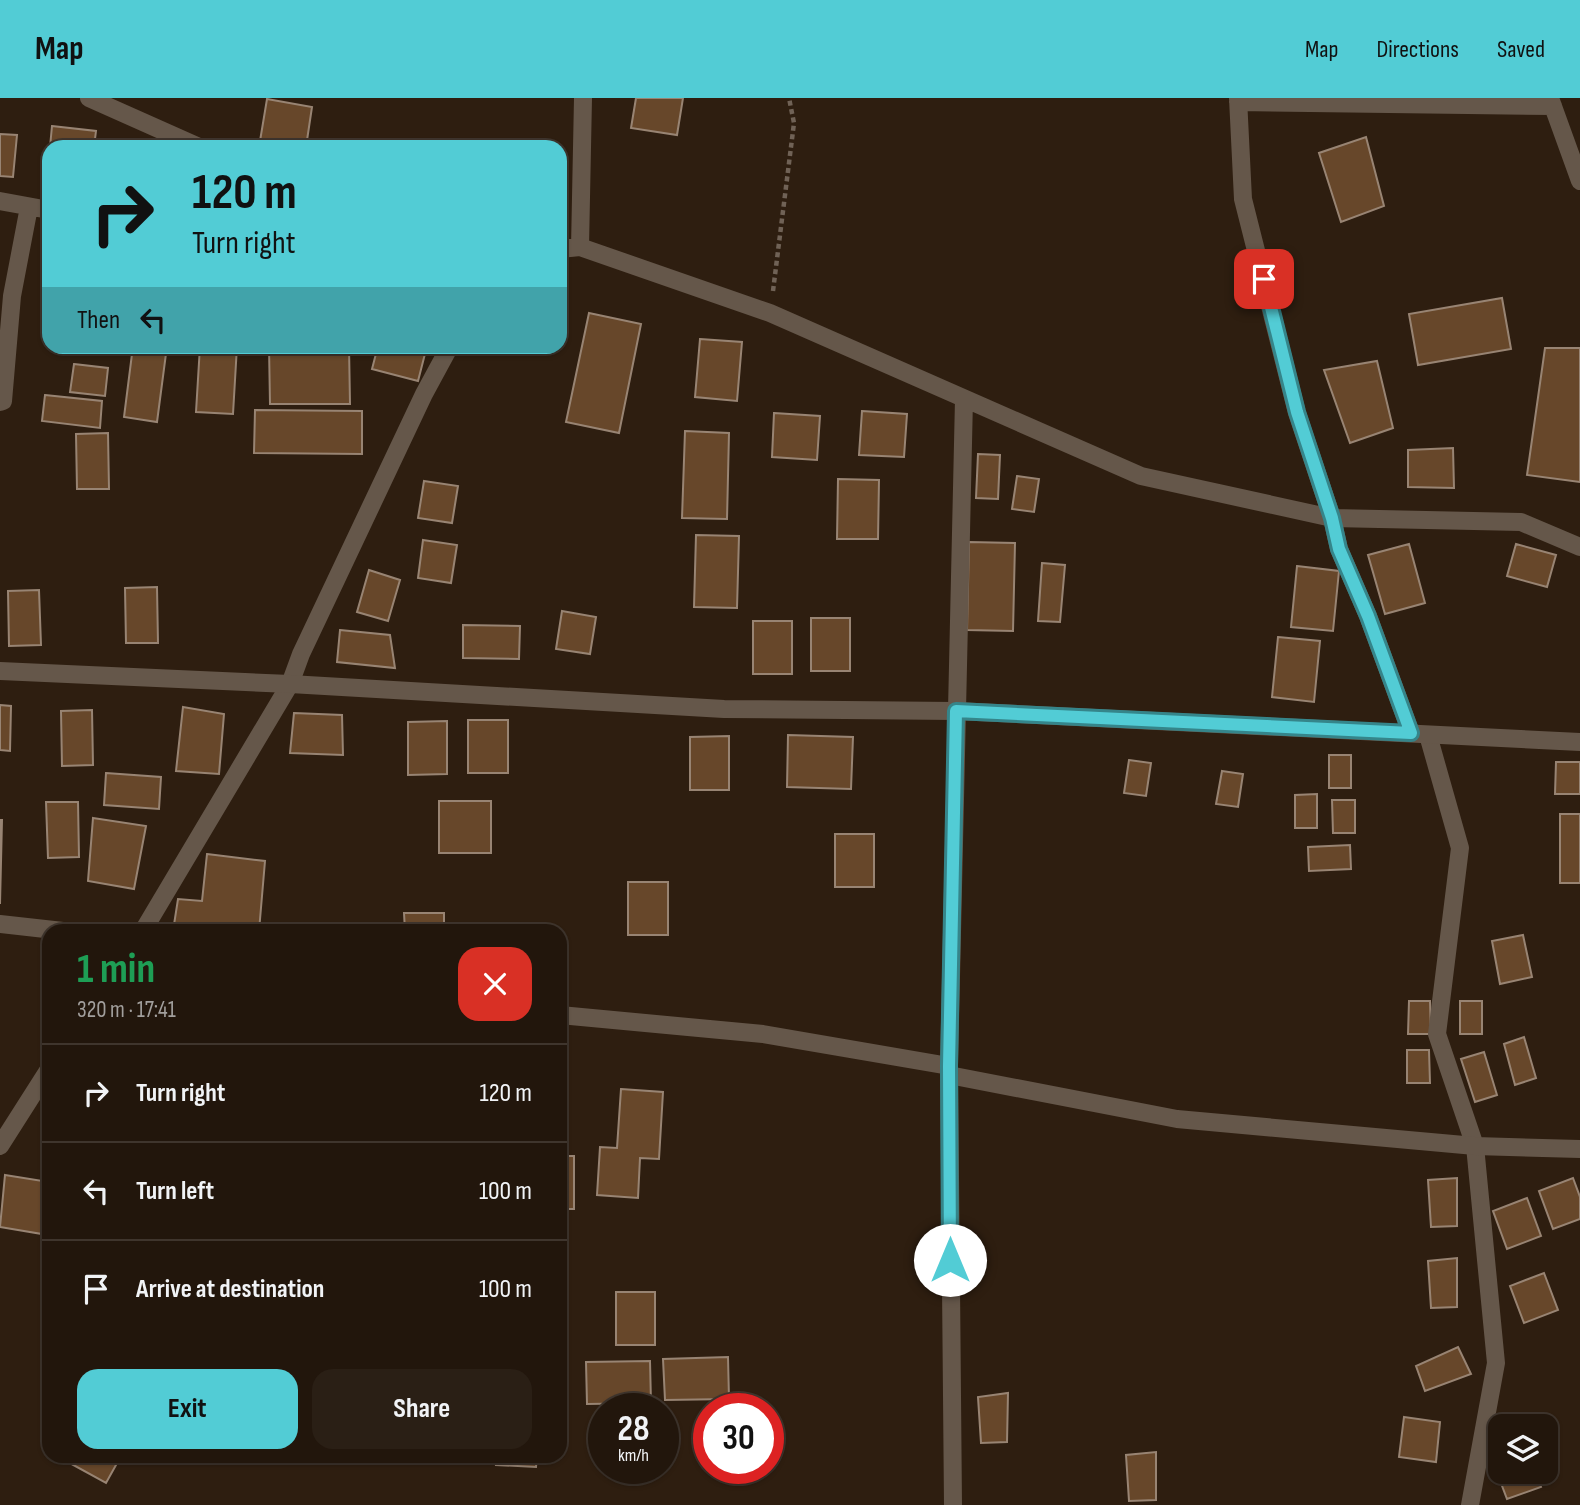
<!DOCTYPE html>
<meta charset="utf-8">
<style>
:root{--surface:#22160c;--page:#2a1f15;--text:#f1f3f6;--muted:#a29f9d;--line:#3f352d;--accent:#52ccd5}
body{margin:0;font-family:"Sofia Sans Condensed",sans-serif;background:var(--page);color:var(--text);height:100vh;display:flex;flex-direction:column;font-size:26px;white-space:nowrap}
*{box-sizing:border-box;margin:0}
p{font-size:23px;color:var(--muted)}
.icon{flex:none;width:38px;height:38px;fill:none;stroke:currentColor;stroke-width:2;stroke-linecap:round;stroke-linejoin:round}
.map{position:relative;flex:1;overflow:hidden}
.panel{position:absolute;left:42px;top:826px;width:525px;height:539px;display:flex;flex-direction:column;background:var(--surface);border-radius:21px;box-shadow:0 2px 5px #0004,0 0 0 2px var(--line)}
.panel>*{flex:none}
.banner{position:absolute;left:42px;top:42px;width:525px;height:214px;border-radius:21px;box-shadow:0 2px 5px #0004,0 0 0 2px var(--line);background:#52ccd5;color:#111;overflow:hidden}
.fabs{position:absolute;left:1488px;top:1316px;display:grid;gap:14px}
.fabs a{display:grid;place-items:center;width:70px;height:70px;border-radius:14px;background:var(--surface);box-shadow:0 2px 5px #0004,0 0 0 2px var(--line);font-size:35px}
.speed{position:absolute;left:588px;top:1295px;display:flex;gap:14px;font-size:35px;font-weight:700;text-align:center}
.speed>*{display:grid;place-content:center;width:91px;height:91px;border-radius:50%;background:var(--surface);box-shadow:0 2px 5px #0004,0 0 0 2px var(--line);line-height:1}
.speed small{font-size:18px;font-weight:400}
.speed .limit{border:10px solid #d22;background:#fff;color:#111}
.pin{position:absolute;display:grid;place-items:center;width:60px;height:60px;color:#fff;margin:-30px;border-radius:14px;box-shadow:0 4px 10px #0006}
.me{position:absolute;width:77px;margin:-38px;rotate:0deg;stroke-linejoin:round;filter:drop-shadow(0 0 5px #0008)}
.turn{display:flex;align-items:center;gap:24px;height:147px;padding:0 35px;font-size:32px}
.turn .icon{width:91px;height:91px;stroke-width:2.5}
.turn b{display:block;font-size:49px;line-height:60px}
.then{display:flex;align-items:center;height:66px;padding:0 35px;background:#0003;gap:14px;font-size:26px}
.round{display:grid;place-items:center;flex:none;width:74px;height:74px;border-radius:21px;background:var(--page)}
.summary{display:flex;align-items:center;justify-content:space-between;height:119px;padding:0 35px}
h1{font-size:42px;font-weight:700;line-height:52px;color:#1e9e55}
.action{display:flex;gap:14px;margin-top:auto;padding:14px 35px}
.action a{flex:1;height:80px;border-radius:21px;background:var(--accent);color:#111;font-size:28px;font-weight:700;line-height:80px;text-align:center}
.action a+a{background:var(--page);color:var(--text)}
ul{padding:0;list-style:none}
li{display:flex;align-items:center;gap:21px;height:98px;padding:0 35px;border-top:2px solid var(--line)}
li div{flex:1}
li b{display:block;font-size:26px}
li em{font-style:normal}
header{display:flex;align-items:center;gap:42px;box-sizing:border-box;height:98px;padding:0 35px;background:var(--accent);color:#111}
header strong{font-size:33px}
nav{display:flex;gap:38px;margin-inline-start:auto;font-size:24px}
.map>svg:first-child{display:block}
.building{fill:#67472a;stroke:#988473;stroke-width:2}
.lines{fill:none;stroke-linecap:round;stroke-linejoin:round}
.path{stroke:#706256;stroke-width:4.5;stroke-dasharray:5 3.5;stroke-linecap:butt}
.minor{stroke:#65574a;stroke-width:18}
.tertiary{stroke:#65574a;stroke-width:18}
.route-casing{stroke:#35858a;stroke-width:18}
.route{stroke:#52ccd5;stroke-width:12}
</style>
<header>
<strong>Map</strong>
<nav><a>Map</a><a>Directions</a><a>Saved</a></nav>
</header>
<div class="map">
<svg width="1580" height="1407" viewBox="0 0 1580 1407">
<rect width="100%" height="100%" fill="#2e1e10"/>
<!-- building -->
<path class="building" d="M636,0H683L677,37L631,30Z
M267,1L312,9L306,49H259Z
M52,28L96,33L94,49H50Z
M0,36L17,37L13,79L0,78Z
M1366,39L1384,108L1341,124L1319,55Z
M1502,200L1511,251L1418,267L1409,216Z
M589,215L641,226L619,335L566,324Z
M700,241L742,244L737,303L695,299Z
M66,248H100V254Z
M133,248H167L157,324L124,319Z
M200,248H237L233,316L196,314Z
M269,248H349L350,306H270Z
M378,248H427L418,283L372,271Z
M487,248H522L521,254Z
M1545,250H1580V384L1527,377Z
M1377,263L1393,330L1350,345L1324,272Z
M74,266L108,270L105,298L70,294Z
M45,297L102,303L100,330L42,323Z
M255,312L362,313V356L254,355Z
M862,313L907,316L904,359L859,357Z
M774,315L820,318L817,362L772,359Z
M685,333L729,335L727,421L682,420Z
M108,335L109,391H77L76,336Z
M1453,350L1454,390L1408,389V352Z
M978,356L1000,357L998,401L976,400Z
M1017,378L1039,381L1034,414L1012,411Z
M838,381L879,382L878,441H837Z
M424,383L458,388L452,425L418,420Z
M696,437L739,438L737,510L694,509Z
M423,442L457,447L451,485L418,480Z
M969,444L1015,445L1013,533L967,532Z
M1409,446L1425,505L1385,516L1368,457Z
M1516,446L1556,457L1547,489L1507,478Z
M1042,465L1065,467L1060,524L1038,523Z
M1297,468L1339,473L1333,533L1291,529Z
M369,472L400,482L388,523L357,514Z
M157,489L158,545H126L125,490Z
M39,492L41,547L9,548L8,493Z
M562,513L596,519L590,556L556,551Z
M811,520H850V573H811Z
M753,523H792V576H753Z
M463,527L520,528L519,561L463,560Z
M340,532L390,537L395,570L337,564Z
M1278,539L1320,543L1314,604L1272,599Z
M0,607L11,608L10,653L0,652Z
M183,609L224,616L219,676L176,673Z
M92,612L93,667L62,668L61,613Z
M294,615L342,617L343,657L290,655Z
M468,622H508V675H468Z
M447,623V676L408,677V624Z
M788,637L853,639L851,691L787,689Z
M729,638V692H690V639Z
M1329,657H1351V690H1329Z
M1129,662L1151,665L1146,698L1124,695Z
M1556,664H1580V696H1555Z
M1222,673L1243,676L1238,709L1216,706Z
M106,675L161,679L159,711L104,707Z
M1317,696V730H1295V697Z
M1332,702H1355V735H1333Z
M439,703H491V755H439Z
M46,704H78L79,759L48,760Z
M1560,716H1580V785H1560Z
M93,720L146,728L134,791L88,783Z
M0,722H2L0,806Z
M835,736H874V789H835Z
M1350,747L1351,771L1309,773L1308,749Z
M207,756L265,763L259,833H173L178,801L202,803Z
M628,784H668V837H628Z
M404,815H444V833H405Z
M489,828H528V833H489Z
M1523,837L1532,879L1500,886L1492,843Z
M1409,903H1430L1431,936H1408Z
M1460,903H1482V936H1460Z
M1524,939L1536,980L1515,987L1504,946Z
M1407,952H1429L1430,985H1407Z
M1484,954L1497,997L1475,1004L1461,961Z
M621,991L663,994L659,1061L640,1060L638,1100L597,1097L600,1049L617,1050Z
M560,1058H574V1111H560Z
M5,1077L49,1084L42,1136L0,1129Z
M1457,1080V1128L1431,1129L1428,1082Z
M1573,1080L1580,1099V1121L1553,1131L1539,1093Z
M1527,1100L1541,1138L1507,1151L1493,1113Z
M1457,1160V1209L1431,1210L1428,1163Z
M1544,1175L1558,1212L1524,1225L1510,1188Z
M616,1194H655V1247H616Z
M1458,1249L1471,1276L1425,1293L1416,1268Z
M728,1259L729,1301L665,1302L663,1261Z
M650,1263L651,1305L587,1306L586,1264Z
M1008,1295L1007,1344L981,1345L978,1299Z
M1404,1319L1440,1324L1436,1364L1399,1359Z
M1156,1354V1402L1129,1403L1126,1357Z
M68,1358H121L106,1385L66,1363Z
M497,1358H537L536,1369L496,1367Z
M1500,1362V1374H1536L1541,1389L1507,1401L1493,1364Z"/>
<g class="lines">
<!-- path -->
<path class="path" d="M773,193L794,25L789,0"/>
<!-- minor -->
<path class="minor" d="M89,0L199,49
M1238,0L1243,101L1297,315L1332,420L1339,451L1368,518L1411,635
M1550,0L1580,83
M1238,4L1553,8
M0,103L49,112
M580,149L583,0
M560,151L580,149L770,215L1141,378L1332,420L1521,424L1580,449
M0,304L3,303L12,198L29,109
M1428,637L1460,750L1437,936L1475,1048L1496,1265L1470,1407
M0,826L63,833
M143,833L290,586L301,556L424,296L450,248
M560,917L763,936L949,968
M0,1048L49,971
M953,1407L949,968L964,301"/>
<!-- tertiary -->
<path class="tertiary" d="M0,573L290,586L724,611L956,613L1580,644
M949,977L1177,1021L1475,1048L1580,1051"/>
</g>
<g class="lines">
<!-- route casing -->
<g class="route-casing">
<path id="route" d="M950,1162L949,968L956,613L1411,635L1368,518L1339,451L1332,420L1297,314L1264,181"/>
</g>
<!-- route -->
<use href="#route" class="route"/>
</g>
</svg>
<div class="fabs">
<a><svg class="icon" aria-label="layers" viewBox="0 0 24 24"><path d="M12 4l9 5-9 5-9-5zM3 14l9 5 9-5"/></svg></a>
</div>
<div class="speed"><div>28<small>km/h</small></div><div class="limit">30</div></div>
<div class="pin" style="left:1264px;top:181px;background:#d93025"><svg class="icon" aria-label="arrive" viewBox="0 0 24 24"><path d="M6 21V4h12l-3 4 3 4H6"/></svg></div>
<svg class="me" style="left:950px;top:1162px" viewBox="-20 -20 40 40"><circle r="19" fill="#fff"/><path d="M0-13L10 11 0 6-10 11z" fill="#52ccd5"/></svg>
<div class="banner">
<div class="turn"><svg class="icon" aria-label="right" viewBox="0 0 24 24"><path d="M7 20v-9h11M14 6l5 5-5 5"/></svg><div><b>120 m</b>Turn right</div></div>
<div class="then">Then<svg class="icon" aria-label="left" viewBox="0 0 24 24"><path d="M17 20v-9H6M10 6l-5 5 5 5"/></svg></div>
</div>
<section class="panel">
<div class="summary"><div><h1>1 min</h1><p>320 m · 17:41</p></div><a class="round" style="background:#d93025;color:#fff"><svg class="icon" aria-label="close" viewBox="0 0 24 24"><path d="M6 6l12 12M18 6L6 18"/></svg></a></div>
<ul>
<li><svg class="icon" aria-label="right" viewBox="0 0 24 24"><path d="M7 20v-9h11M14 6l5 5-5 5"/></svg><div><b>Turn right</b></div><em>120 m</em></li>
<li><svg class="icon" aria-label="left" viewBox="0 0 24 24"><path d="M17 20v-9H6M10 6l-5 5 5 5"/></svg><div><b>Turn left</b></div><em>100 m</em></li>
<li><svg class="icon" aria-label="arrive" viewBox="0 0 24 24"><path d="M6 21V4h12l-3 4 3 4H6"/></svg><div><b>Arrive at destination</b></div><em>100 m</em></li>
</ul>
<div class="action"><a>Exit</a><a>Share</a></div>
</section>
</div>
